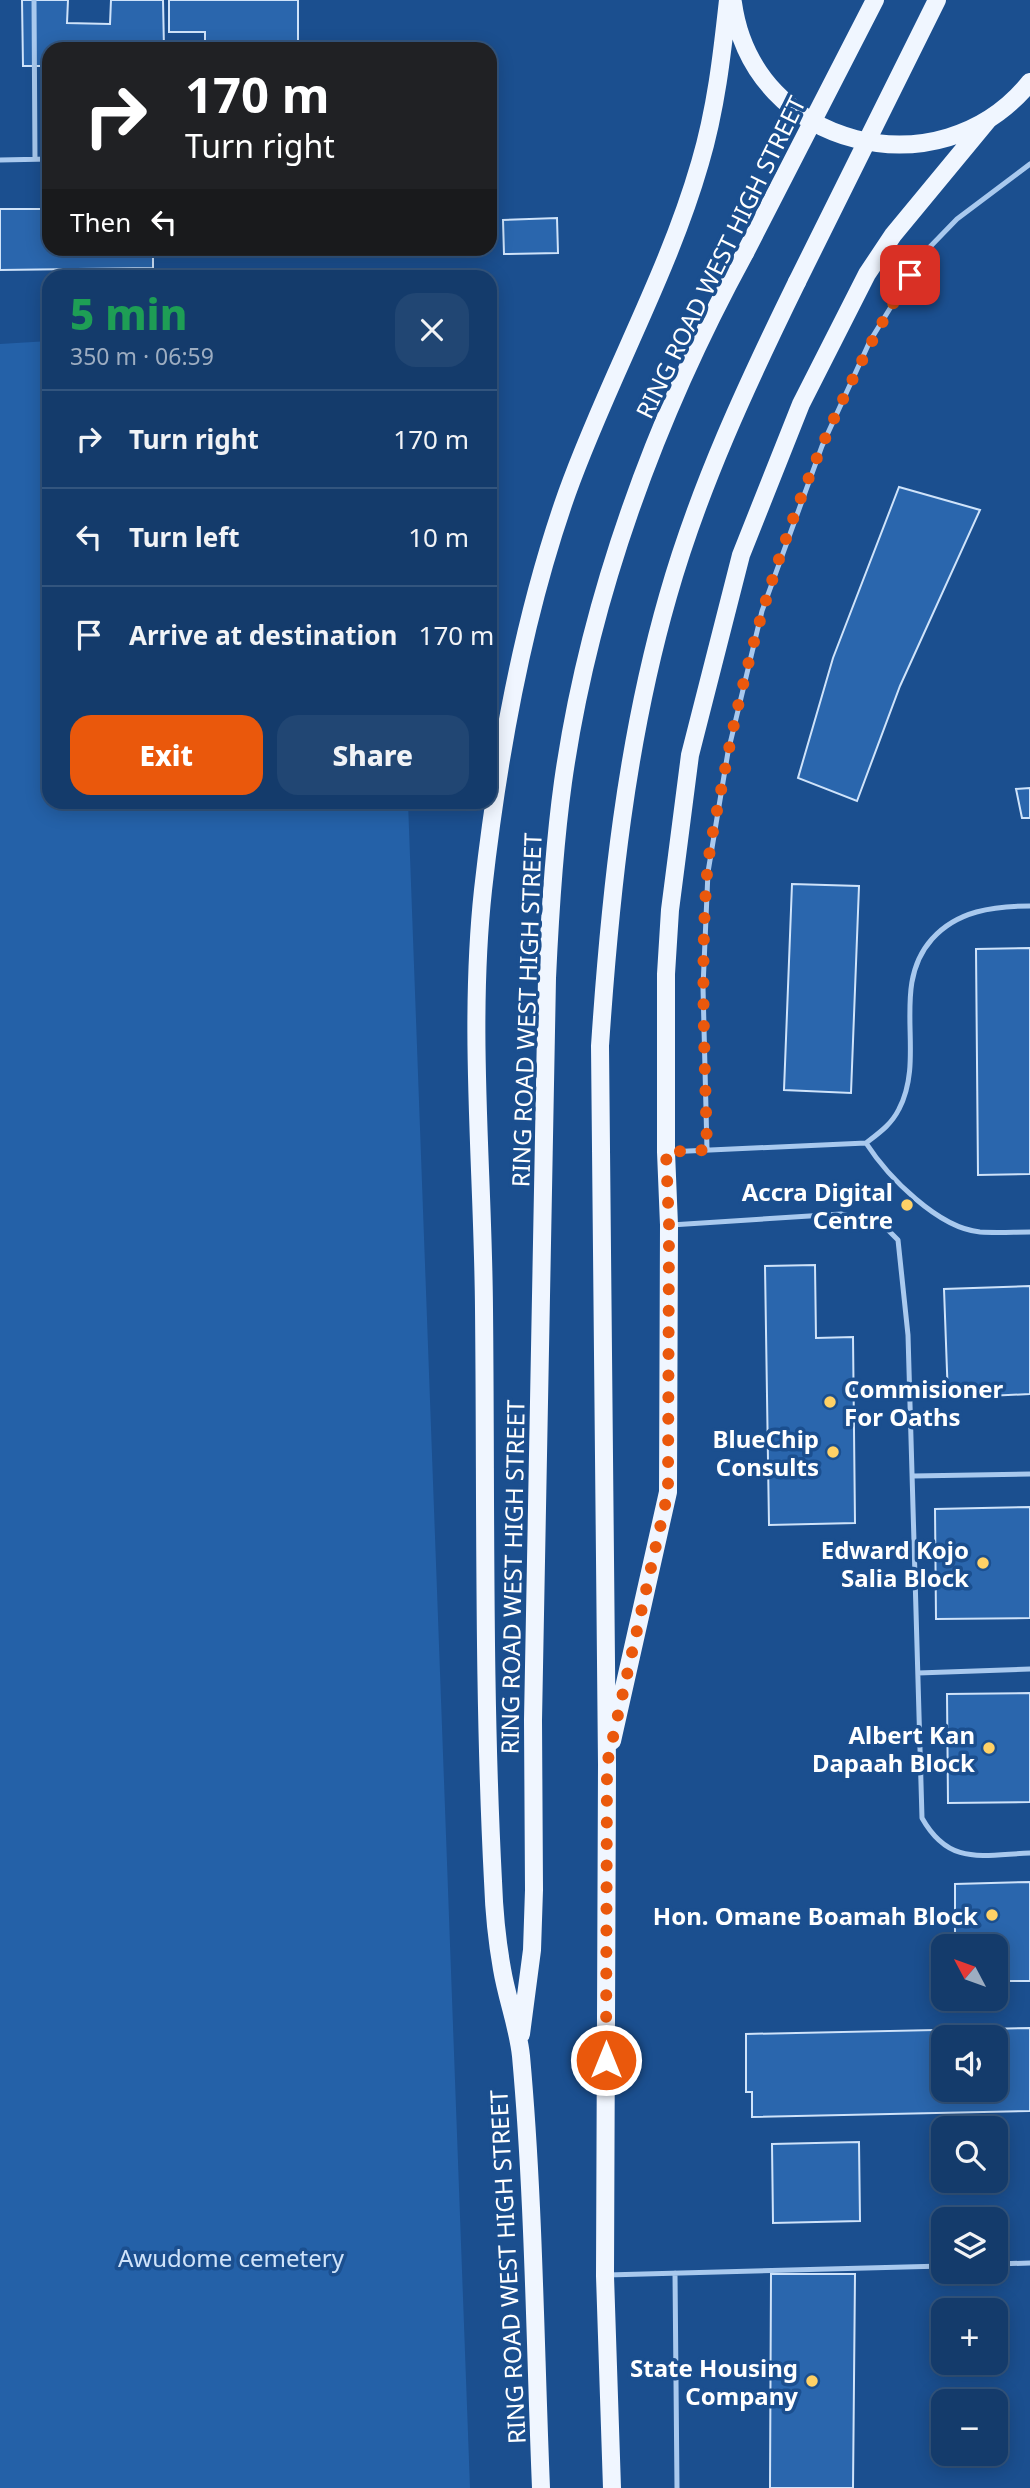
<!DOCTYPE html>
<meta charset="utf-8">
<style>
:root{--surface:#143b6b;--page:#214673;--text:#f1f3f6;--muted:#9dadc1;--line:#33557e;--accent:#ea580c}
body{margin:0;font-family:"Noto Sans",sans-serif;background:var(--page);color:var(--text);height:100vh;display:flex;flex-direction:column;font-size:26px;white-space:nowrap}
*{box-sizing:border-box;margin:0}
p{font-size:23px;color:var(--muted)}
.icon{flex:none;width:38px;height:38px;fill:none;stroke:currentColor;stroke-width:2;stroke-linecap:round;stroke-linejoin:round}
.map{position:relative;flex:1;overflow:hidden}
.drawer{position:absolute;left:42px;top:270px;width:455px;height:539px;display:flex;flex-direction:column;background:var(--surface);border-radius:21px;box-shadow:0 4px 18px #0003,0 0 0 2px var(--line)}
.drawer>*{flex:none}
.banner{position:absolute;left:42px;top:42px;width:455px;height:214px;border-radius:21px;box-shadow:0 4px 18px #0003,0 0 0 2px var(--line);background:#202124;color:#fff;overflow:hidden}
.needle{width:46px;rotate:311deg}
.buttons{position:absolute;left:931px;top:1934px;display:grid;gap:14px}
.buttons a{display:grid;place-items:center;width:77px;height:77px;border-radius:14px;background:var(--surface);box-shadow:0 4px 18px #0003,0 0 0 2px var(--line);font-size:35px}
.pin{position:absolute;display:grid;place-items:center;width:60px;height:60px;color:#fff;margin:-30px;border-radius:14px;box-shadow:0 4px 10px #0006}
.me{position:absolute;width:77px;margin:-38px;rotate:0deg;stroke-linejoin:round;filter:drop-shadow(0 0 5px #0008)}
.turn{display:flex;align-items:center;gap:24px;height:147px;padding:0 28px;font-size:32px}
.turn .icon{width:91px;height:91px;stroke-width:2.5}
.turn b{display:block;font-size:49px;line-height:60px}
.then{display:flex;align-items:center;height:66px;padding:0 28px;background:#0003;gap:14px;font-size:26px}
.round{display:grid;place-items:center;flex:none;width:74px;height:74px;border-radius:21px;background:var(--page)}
.headline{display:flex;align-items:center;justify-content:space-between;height:119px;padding:0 28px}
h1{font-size:42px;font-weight:800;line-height:52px;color:#1e9e55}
.primary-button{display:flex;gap:14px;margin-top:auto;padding:14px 28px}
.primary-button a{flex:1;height:80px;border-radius:21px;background:var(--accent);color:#fff;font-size:28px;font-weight:800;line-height:80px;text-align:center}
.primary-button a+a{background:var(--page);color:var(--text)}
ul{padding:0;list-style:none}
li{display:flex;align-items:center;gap:21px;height:98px;padding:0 28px;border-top:2px solid var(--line)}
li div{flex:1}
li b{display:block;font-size:26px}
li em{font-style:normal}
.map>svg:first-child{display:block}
.green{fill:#2461a8}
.building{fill:#2a66ad;stroke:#cfe3fa;stroke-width:2;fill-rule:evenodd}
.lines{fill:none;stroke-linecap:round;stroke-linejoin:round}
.lane{stroke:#a9c9ee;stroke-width:5}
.primary{stroke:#f0f6ff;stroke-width:18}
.primary-bridge{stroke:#f0f6ff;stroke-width:18}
.route{stroke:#ea580c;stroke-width:12;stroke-dasharray:0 21.6}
.poi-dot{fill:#ffd166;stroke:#1b4f8f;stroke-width:2.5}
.labels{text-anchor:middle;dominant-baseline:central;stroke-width:7;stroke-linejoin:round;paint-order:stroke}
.street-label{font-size:24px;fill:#fff;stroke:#1b4f8f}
.poi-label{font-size:24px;font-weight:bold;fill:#fff;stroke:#1b4f8f;text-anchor:end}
.park-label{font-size:24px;fill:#cfe3fa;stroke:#1b4f8f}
</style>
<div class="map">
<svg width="1030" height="2488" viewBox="0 0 1030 2488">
<rect width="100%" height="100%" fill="#1b4f8f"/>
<!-- green -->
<path class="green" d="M49,341V802H408L470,2488H0V344Z"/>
<!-- building -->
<path class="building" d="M22,0H68L67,23L110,24L111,0H163L164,49H49V66H23Z
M169,0H298V49H205V32H169Z
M45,72H49V109H46Z
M0,209H49V248H153V268L0,270Z
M557,218L558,253L504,254L503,220Z
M899,487L980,510L900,686L857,801L798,778L833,658Z
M1030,788V818H1022L1016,789Z
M792,884L859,886L851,1093L784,1090Z
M1030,948V1174L978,1175L976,949Z
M815,1265L816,1338L853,1337L855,1523L769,1525L765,1266Z
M1030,1286V1394L948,1398L944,1289Z
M1030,1507V1618L936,1619L935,1509Z
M1030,1693V1802L948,1803L947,1694Z
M1030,1882V1981H996V1946H955V1884Z
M1030,2028V2111L752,2117V2092H746V2034ZM943,2037H996V2090H943Z
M859,2142L860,2221L773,2223L772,2144Z
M771,2274H855L853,2488H770Z"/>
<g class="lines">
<!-- lane -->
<path class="lane" d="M34,0L35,159
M0,160L49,159
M866,1143C888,1177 938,1228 980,1232C997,1233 1014,1232 1030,1232
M707,1150L703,987L708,872L728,752L762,611L822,446L870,341L924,253L957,219L1030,164
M667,1152L866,1143C879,1133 891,1125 899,1109C927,1056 889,987 932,939C957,911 993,906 1030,906
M671,1225L841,1214L883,1225L898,1240L908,1335L922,1818C949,1866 981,1855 1030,1853
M913,1476L1030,1474
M918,1673L1030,1669
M996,2264L1030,2263
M675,2273L677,2488
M607,2275L943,2266"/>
<!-- primary -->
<path class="primary" d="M733,3C753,148 940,194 1030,82
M612,1741L668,1492L669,1225L666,1152V974L670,910L690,755L741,555L801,404L867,274L893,235L988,120
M521,2034L532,1950L534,1890L533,1720L547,978C550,912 554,847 563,782C589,598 656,416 745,253
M541,2488C535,2344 534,2200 521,2056C518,2027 507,1999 502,1969C497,1941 494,1910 493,1881C483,1690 486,1500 484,1309C483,1169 468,1029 483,890C498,756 522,620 567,493C607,381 667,277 700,163C716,109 722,55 728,0
M612,2488L605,2276L607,1764L600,1046C610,896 626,742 668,596C699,487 747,384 797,282"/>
<!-- primary-bridge -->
<path class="primary-bridge" d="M745,253L875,0
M797,282L937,0"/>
</g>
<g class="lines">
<!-- route -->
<path class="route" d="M606,2060L607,1764L668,1492L669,1225L666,1152L707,1150C705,1058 700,966 707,874C710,841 718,807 724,775C756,599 817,427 910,275"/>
</g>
<!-- markers -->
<g class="poi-dot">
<circle cx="907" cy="1205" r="7"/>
<circle cx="830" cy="1402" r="7"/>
<circle cx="833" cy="1452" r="7"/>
<circle cx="983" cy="1563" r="7"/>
<circle cx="989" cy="1748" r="7"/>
<circle cx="992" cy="1915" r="7"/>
<circle cx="812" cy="2381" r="7"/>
</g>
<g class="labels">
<!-- street labels -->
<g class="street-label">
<text transform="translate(720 257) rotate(-64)">RING ROAD WEST HIGH STREET</text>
<text transform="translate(526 1010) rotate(-88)">RING ROAD WEST HIGH STREET</text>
<text transform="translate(512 1577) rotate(-89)">RING ROAD WEST HIGH STREET</text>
<text transform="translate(507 2267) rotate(-93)">RING ROAD WEST HIGH STREET</text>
</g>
<!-- poi labels -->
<g class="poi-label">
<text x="893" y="1191">Accra Digital<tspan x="893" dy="28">Centre</tspan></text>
<text x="844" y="1388" text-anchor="start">Commisioner<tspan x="844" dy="28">For Oaths</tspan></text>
<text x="819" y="1438">BlueChip<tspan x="819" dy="28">Consults</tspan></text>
<text x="969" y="1549">Edward Kojo<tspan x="969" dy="28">Salia Block</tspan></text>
<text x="975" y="1734">Albert Kan<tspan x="975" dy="28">Dapaah Block</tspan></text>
<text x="978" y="1915">Hon. Omane Boamah Block</text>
<text x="798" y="2367">State Housing<tspan x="798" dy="28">Company</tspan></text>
</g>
<!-- park labels -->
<g class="park-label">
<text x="231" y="2257">Awudome cemetery</text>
</g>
</g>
</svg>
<div class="buttons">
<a><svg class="needle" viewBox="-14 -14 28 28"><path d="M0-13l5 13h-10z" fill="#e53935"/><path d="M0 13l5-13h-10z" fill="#9dadc1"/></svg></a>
<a><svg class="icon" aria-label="sound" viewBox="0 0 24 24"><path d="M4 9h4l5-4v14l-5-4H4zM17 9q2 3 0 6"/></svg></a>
<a><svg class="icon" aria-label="search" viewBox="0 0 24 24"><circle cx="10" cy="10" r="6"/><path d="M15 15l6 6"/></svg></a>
<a><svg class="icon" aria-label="layers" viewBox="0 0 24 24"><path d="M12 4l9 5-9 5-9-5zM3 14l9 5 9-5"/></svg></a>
<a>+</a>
<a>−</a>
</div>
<div class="pin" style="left:910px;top:275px;background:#d93025"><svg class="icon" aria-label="arrive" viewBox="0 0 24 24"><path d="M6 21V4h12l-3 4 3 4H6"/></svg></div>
<svg class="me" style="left:606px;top:2060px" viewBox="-20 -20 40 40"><circle r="17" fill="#ea580c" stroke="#fff" stroke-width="3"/><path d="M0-11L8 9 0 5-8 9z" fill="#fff"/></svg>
<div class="banner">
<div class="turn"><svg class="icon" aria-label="right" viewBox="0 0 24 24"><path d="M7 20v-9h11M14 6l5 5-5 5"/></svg><div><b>170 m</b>Turn right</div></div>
<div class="then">Then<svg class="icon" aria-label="left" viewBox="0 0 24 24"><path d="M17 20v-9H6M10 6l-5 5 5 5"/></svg></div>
</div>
<section class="drawer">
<div class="headline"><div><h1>5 min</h1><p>350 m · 06:59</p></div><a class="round"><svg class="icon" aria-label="close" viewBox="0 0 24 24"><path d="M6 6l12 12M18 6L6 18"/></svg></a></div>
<ul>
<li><svg class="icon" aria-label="right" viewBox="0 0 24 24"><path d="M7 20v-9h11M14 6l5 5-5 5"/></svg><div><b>Turn right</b></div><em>170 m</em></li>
<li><svg class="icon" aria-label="left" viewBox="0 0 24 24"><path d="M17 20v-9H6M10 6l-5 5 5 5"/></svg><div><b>Turn left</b></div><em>10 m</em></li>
<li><svg class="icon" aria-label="arrive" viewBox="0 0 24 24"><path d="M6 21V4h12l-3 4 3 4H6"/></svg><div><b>Arrive at destination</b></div><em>170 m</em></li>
</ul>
<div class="primary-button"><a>Exit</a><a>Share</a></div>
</section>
</div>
